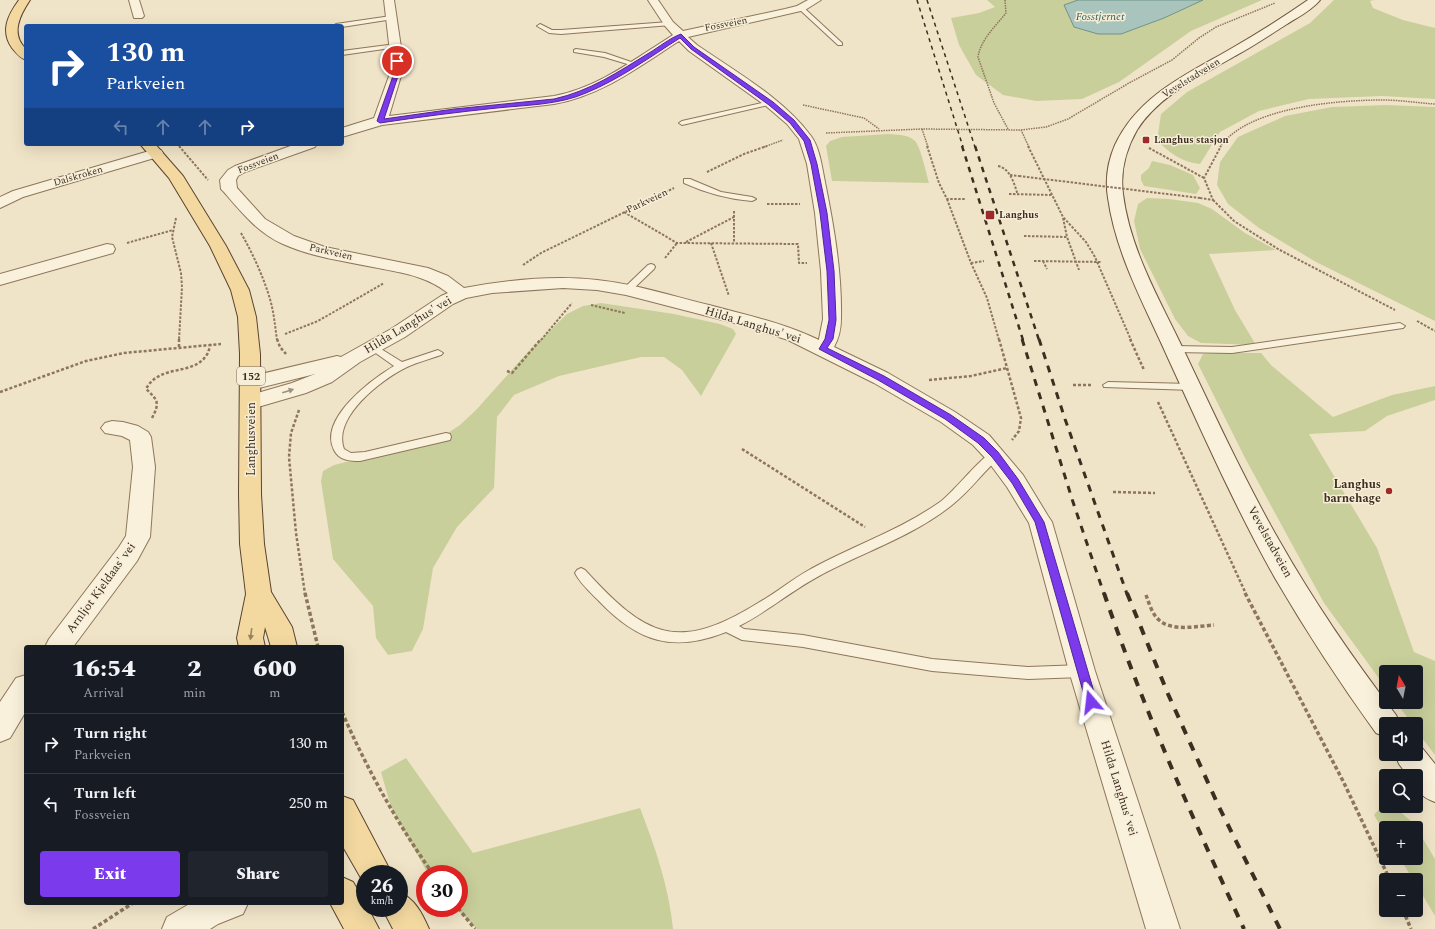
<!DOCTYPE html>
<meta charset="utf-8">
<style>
:root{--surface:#171b24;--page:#20242c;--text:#f1f3f6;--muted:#9ea1a6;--line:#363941;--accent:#7c3aed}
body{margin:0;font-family:Spectral,serif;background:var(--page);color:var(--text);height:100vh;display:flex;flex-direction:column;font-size:15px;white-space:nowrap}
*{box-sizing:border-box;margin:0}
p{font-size:13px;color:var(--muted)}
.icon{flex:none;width:22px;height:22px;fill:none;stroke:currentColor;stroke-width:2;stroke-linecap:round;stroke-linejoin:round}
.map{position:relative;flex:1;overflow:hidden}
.side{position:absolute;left:24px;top:645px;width:320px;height:260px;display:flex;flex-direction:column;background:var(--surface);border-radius:4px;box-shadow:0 4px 16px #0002}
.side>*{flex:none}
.banner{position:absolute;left:24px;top:24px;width:320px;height:122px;border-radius:4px;box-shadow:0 4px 16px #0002;background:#1a4fa0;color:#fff;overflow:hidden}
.needle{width:26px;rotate:350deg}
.controls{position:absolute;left:1379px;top:665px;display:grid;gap:8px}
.controls a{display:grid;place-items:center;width:44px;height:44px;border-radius:4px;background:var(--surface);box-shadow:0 4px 16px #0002;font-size:20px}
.speed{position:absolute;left:356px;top:865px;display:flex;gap:8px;font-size:20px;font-weight:700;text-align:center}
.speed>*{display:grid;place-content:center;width:52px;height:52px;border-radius:50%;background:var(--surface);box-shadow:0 4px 16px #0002;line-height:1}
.speed small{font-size:10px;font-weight:400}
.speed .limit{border:6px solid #d22;background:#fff;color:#111}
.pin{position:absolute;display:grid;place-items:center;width:34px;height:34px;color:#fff;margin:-17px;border:2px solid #fff;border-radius:50%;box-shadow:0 1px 4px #0007}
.me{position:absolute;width:44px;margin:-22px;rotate:343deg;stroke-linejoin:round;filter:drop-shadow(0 0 3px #0008)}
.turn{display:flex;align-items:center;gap:14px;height:84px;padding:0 16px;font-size:18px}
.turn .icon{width:52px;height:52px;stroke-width:2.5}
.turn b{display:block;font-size:28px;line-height:34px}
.lanes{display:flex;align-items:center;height:38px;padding:0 16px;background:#0003;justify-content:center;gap:20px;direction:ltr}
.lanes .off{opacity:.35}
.eta{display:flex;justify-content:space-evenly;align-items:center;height:68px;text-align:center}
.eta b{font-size:24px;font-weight:800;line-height:28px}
.button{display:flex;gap:8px;margin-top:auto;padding:8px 16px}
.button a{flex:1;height:46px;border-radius:4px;background:var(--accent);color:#fff;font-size:16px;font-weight:800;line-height:46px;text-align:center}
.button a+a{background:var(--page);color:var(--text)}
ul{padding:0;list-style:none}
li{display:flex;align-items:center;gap:12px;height:60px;padding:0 16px;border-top:1px solid var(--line)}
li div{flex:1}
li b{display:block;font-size:15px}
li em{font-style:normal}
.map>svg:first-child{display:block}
.green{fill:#c9cf9b}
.water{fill:#a9c4bc;stroke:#6f938a}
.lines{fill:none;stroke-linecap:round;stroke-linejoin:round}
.lane-casing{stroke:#8d765c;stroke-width:2}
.street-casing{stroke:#8d765c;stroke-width:2}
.secondary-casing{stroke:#6f573f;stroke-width:2}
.primary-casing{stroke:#5b4430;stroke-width:2}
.path-far3{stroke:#8d765c;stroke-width:1.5;stroke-dasharray:1.5 1;stroke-linecap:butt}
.path-far2{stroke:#8d765c;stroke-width:2;stroke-dasharray:2.5 1.5;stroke-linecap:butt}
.path-far1{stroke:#8d765c;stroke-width:2.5;stroke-dasharray:3 2;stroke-linecap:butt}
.path{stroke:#8d765c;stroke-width:3.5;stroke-dasharray:4 2.5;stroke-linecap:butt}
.lane{fill:#faf1dc;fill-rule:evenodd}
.street{fill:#faf1dc;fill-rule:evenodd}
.secondary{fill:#faf1dc;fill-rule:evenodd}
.primary{fill:#f3d9a0;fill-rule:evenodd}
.rail-far3{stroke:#3d2e20;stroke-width:1.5;stroke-dasharray:4 4;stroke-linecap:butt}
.rail-far2{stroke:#3d2e20;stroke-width:2.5;stroke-dasharray:5.5 5.5;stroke-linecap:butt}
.rail-far1{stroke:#3d2e20;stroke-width:3;stroke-dasharray:7 7;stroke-linecap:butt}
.rail{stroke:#3d2e20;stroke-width:4;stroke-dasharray:9 9;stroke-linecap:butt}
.path-bridge{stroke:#8d765c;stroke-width:2;stroke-dasharray:2.5 1.5;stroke-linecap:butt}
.oneway{fill:#9c907e}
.oneway2{fill:#988460}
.route{fill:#7c3aed;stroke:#51269a}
.poi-dot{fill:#9e2a2b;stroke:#f7eed8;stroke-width:1.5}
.labels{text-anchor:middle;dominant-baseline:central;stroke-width:3;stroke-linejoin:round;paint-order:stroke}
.far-street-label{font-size:10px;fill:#3d2e20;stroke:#f7eed8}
.far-poi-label{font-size:10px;font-weight:bold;fill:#3d2e20;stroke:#f7eed8;text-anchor:start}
.far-water-label{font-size:11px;font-style:italic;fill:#2f5d5a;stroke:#f7eed8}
.shield{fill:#f7eed8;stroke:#756857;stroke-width:1}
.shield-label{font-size:11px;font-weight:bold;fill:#3d2e20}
.street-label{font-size:12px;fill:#3d2e20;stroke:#f7eed8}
.poi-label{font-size:12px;font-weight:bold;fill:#3d2e20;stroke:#f7eed8;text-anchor:end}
</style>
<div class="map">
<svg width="1435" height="929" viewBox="0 0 1435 929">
<rect width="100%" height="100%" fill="#f0e4c8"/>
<!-- green -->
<path class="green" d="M987,0H1078L1121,34L1164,18L1203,0H1262L1191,31L1119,82L1082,99L1036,101L1003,95L976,75L959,45L951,18L979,13L995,7Z
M1334,0H1374L1370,1L1373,8L1403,20L1435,28V99L1382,96L1309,99L1259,111L1220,132L1200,164C1179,161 1172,154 1157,141L1161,114L1187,92L1310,23Z
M1386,105L1435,107V321L1316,262L1259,228L1228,204L1217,185L1220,162L1238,137L1285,116L1332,107Z
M888,134C897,135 908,134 915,141C920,145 927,176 929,183L832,181L826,146L830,141L842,137Z
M1152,161L1170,165L1193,175L1200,188L1196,194L1144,186L1141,180V175L1149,168Z
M1147,198L1169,199L1198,203L1212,209L1245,233L1276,250L1209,254L1235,310L1256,345L1201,343L1188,336L1175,319L1140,249L1134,221L1138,204Z
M601,303L674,314L720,324L733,329L736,334L701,396L682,370L664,357H641L559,376L514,395L497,417L494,488L457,527L433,568L423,629L412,651L388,655L376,638L373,606L333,559L321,481L323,471L334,465L429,441L445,435L460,425L476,410L527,353L567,314L583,306Z
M1221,353H1261L1271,365L1333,417L1392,395L1435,386V400L1387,416L1365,431L1309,434L1377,548L1414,652L1435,661V755L1416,730V724H1412L1396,702H1416V672H1386V688L1324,603L1245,458L1198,364L1203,354Z
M406,758L473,853L640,808C655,847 669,887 673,929H477L456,908H459V874H428L391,807L381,772Z
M1386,801V806H1394L1414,824L1435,859V916L1416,884V880H1413L1400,858H1416V828H1386V835L1374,815Z"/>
<!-- water -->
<path class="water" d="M1078,0H1203L1164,18L1121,34H1098L1074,27L1064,5Z"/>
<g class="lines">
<!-- lane casing -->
<g class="lane-casing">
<path id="lane" d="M799,7H803L842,43V45H838L799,9Z
M391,16L393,17V19L342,27L333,26L336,24Z
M669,22L671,23V25L561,34L549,33L537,26L540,24L552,30H561Z
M396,44L399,46L398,47L342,55V51Z
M576,49L605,53L637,64L634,66L604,57L574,52V50Z
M771,101L774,103L773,104L682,125L679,123L682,121Z
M684,179H690L721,192L752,197L756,199L752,201C728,199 706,193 684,183Z
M651,264L654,265L655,267L654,269L630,292H624L623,290L624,288L648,265Z
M1400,323L1405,326L1403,328L1232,353L1174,352L1169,349L1174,346L1232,347Z
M373,344L402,362L438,350L443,353L441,355C430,359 418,362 407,367C382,379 332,417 344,449L351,453L365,452L446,433L450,434L451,437L450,440L360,461C349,461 339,460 334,450C318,419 372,379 394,366L370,349L368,347L370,345Z
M1108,382L1192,384L1197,387L1192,390L1104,387L1103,385Z
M995,451L999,452L1000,455L999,458C982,473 970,491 952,505C912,537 863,552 819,576C791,591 767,612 739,626L744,629L803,635L932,659L1028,667L1082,665L1087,667L1089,671L1087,675L1082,677L1028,679L932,671L803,647L742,640L726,632C673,653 638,642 599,601C591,593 580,583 575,573L577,570L581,568L585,570C646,637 677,653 758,603C776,593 791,580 809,570C852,546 899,531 940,502C955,491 982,455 995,451Z"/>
</g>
<!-- street casing -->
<g class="street-casing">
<path id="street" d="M129,0H139L144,16L142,18H134Z
M384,0H394L403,61L401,76L389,116L554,96C598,88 636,58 673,35L665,26L648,0H658L673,22L683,31L785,9L797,6L808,0H821L805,10L688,37L697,45C736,72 783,98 811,136C820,148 822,168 825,182C834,227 842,273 841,318C841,329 839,338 834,347L888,373L955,412L989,435L1023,475L1048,516L1052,522L1095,671L1180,929H1146L1069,671L1029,523L1007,487L987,460L973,445L941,422L874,383L788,340L738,324L626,295L597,290L563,288L492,293L466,298L453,304L405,337L360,362L332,382L306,393L258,407L251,409L244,407L241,402L244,397L292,383L315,374L251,390L244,388L241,383L244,378L337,356L341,357L391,329L441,296L448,293C427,277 408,274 383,269C350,262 314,258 283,244C258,233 241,212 224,192L221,189L220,180L228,170L235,166L296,144H317L315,147L245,172L238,176L236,180L237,188L265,219L294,236L325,247L428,268L448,276L464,288C507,280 553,275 597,280C635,284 672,296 709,305C746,315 784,323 819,340V339L823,319L821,271L815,213L807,164L799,139L787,124L766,106L689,51L679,41C640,66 601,96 554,104L382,125L342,137V128L374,118L389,76L391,61Z
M156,149L161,150L163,153L161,156L23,197L0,208V197L13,191Z
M107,244L113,245L115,249L113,253L0,285V274Z
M112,421L123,422L138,426L148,432L151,437L155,467L150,537L137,561L73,647H45L49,639L119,547L126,536L133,467L130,440L122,436L105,433L101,428L105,423Z
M26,675V711L10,738L0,742V702L16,678Z
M191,903H248L243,914L218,924L210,929H162L167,917Z"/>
</g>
<!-- secondary casing -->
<g class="secondary-casing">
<path id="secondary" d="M1308,0H1320C1311,11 1296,18 1284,26C1268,36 1252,47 1235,56C1201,76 1159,95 1137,130C1126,149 1120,172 1123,194C1130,251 1162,304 1186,355C1216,418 1245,481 1280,542C1314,602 1354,660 1396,715L1400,724H1386V737L1376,733C1340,683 1306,631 1275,578C1235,507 1202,432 1168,358C1145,306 1116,255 1108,198C1105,180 1108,161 1115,145C1137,97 1185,75 1227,51C1255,35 1282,18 1308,0Z
M1416,743L1419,744L1435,764V802C1421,797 1416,791 1416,776H1408L1399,764L1395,754H1416Z"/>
</g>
<!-- primary casing -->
<g class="primary-casing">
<path id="primary" d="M19,0H30C20,15 10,34 26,49V60C20,58 16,53 12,48C0,31 8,15 19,0Z
M140,144H155L183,176L226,246L249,290L256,317L260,354L261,494L264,544L271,592L292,627L297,647H271L265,627L263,638L265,647H239L237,638L246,594L240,544L239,494L240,354L238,317L231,290L210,246L169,178Z
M342,796L353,800L392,874H365V885L342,845Z
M342,877L353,882L365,902V908H368L379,929H344L330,903H342Z
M399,892C415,899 422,913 429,929H393L382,908H399Z"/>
</g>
<!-- path-far3 -->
<path class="path-far3" d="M1005,0L1006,13C995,27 981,39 978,57L994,103L1008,129
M803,105L864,118L879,129
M922,129L928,147
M1021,130L1046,127L1068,119L1129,83L1172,60L1199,38L1216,27L1275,3
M826,133L922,129L1021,130L1029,147
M178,144L180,147
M764,147L783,140
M1220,147C1247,107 1338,100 1383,100C1400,100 1418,103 1435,104"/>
<!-- path-far2 -->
<path class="path-far2" d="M179,146L208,180
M927,146L939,183L947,199H966
M1028,146L1063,217L1086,242L1095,257L1131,340
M1149,148L1204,178
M998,166C1011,169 1014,184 1018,195
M707,172L744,154L767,146
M1010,175L1019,176
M1009,194L1052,195
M1200,198L1213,200L1204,178L1221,146
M947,199L971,263L987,298L999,340
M1213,200L1234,221L1278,249L1395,310
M767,204H800
M734,211V243
M624,212L677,243L798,244L799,263H807
M176,218L172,237L181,273L182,287L179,340
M1063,218L1067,237
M241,233C253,254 263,276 270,299C274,313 275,326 277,340
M1024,236L1067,237L1079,270
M686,242L734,217
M127,243L173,230
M711,243L729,296
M665,258L677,243
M1034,261L1101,262
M1043,261L1047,269
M971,263L984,261
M523,265L541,253L674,188
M591,305L625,313
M1417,321L1435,331
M285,334L318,321L384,283
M541,340L572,303"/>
<!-- path-far1 -->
<path class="path-far1" d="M277,339L280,347L286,354
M999,339L1021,418L1019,431L1012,440
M1130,339L1144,370
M179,347V339
M507,371L512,373L541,339
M929,380L971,376L1007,368
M1073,385H1092
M0,392L86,361L124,353L221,344
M1158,402L1246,594
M299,410L291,433L289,457L296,533L305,594
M152,418C160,403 158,400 146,389C159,364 192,376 206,356C209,352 209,348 211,344
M742,449L865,527
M1113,492L1155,493"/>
<!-- path -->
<path class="path" d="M305,593L318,647
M1245,593L1343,781L1390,880
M1146,595C1149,603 1152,614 1159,620C1172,632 1198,626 1214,625
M342,712C367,769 397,823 433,874
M458,908L475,929
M1403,910L1411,929
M93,929L133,903"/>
<!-- lane -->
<use href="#lane" class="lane"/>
<!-- street -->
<use href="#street" class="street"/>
<!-- secondary -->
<use href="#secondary" class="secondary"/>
<!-- primary -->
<use href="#primary" class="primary"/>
<!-- rail-far3 -->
<path class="rail-far3" d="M917,0L963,147
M927,0L975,147"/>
<!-- rail-far2 -->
<path class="rail-far2" d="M962,146L1023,340
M975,146L1039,340"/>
<!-- rail-far1 -->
<path class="rail-far1" d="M1022,339L1073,502L1104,594
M1039,339L1065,419L1127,594"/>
<!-- rail -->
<path class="rail" d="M1104,593C1143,708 1193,819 1244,929
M1127,593L1168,694L1219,807L1280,929"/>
<!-- path-bridge -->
<path class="path-bridge" d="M1019,176L1200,198"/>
</g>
<!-- one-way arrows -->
<defs><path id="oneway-solid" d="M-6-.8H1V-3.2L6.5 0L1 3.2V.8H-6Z"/></defs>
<use class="oneway" href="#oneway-solid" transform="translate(288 391) rotate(-17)"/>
<use class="oneway2" href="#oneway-solid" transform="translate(251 634) rotate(97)"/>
<!-- route -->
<path class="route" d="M681,34L694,47L773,102L794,120L810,140L817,164L827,213L834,271L836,320L833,339L827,348L884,376L951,415L984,438L998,452L1018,479L1044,522L1097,702L1095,705L1091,707L1087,705L1086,702L1035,522L1012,483L992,457L978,443L945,419L878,380L819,349L825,339L829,320L827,271L820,213L811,164L804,141L790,123L769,105L691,49L680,38C650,57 620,79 586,93C559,105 526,105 497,108C458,112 419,117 380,123L377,121L393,76L395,60L400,61L398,76L384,119L454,109L554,99C590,91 618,72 649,53C659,47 670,38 681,34Z"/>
<!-- markers -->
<g class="poi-dot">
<rect x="1142" y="136" width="8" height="8" rx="2"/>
<rect x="985" y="210" width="10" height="10" rx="2"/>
<circle cx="1389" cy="491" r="4"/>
</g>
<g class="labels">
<!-- far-street labels -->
<g class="far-street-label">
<text transform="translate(726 24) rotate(-11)">Fossveien</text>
<text transform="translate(1191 78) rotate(-32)">Vevelstadveien</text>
<text transform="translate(258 163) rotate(-21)">Fossveien</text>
<text transform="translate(78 176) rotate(-16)">Dalskroken</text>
<text transform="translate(647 201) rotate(-25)">Parkveien</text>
<text transform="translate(331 252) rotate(13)">Parkveien</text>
</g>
<!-- far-poi labels -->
<g class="far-poi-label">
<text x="1154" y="140">Langhus stasjon</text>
<text x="999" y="215">Langhus</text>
</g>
<!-- far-water labels -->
<g class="far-water-label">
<text x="1100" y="16">Fosstjernet</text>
</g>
<!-- shield labels -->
<rect class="shield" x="237" y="367" width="28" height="18" rx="3"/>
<g class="shield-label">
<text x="251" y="376">152</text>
</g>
<!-- street labels -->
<g class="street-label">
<text transform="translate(408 325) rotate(-31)">Hilda Langhus' vei</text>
<text transform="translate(753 325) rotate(17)">Hilda Langhus' vei</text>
<text transform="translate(251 439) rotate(-90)">Langhusveien</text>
<text transform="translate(1270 542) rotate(61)">Vevelstadveien</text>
<text transform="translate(101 588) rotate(-54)">Arnljot Kjeldaas' vei</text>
<text transform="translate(1119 788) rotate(73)">Hilda Langhus' vei</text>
</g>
<!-- poi labels -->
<g class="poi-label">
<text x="1381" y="484">Langhus<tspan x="1381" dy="14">barnehage</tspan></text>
</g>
</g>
</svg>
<div class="controls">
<a><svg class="needle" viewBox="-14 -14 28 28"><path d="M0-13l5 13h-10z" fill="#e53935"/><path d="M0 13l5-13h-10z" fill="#9ea1a6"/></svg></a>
<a><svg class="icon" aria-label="sound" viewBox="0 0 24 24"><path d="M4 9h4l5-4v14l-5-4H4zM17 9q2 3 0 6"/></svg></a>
<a><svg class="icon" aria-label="search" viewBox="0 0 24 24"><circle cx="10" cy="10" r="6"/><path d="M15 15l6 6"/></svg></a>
<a>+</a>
<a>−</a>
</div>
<div class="speed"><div>26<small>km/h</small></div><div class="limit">30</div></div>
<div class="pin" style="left:397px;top:61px;background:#d93025"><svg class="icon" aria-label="arrive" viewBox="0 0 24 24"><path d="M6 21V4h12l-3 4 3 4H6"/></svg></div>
<svg class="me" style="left:1091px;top:702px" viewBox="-20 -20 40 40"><path d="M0-17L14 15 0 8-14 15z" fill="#7c3aed" stroke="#fff" stroke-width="4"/></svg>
<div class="banner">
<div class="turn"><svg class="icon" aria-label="right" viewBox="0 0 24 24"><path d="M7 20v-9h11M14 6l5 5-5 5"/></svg><div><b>130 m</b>Parkveien</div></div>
<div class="lanes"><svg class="icon off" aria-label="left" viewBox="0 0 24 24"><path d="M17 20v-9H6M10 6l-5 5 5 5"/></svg><svg class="icon off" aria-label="ahead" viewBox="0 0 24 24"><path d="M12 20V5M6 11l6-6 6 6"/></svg><svg class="icon off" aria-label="ahead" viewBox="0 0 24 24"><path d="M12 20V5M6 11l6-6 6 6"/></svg><svg class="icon" aria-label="right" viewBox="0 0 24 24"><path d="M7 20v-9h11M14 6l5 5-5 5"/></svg></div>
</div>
<section class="side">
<div class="eta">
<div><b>16:54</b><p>Arrival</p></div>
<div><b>2</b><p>min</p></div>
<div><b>600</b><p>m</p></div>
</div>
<ul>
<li><svg class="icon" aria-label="right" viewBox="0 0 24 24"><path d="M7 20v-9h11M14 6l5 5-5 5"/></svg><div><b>Turn right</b><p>Parkveien</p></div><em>130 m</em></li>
<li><svg class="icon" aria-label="left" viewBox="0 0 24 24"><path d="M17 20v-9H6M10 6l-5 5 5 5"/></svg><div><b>Turn left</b><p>Fossveien</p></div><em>250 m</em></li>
</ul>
<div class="button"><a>Exit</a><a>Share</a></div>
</section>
</div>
